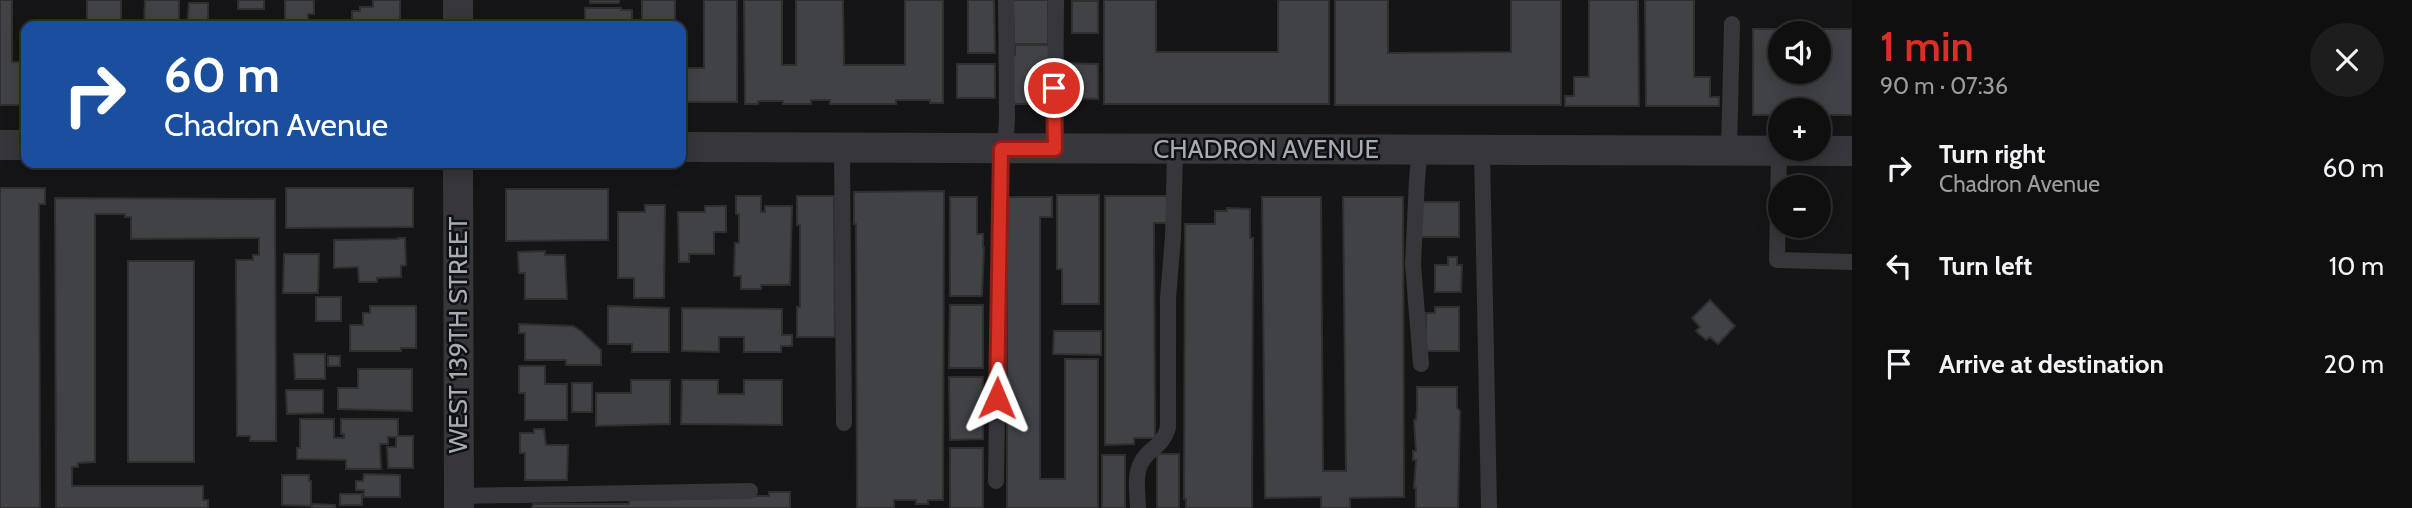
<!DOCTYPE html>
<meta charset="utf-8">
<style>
:root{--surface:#100f10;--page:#1e1d1e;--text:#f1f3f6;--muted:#9c9c9f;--line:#302f30;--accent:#d93025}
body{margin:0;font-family:Cabin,sans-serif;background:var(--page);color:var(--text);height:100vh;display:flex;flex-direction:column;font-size:26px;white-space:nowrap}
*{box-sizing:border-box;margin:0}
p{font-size:23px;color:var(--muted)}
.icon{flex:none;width:38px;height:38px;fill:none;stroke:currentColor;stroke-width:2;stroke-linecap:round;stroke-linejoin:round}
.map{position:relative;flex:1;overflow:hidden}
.drawer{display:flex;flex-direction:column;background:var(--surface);width:560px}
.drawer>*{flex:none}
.guide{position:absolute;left:21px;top:21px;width:665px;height:147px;border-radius:14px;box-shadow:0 4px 18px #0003,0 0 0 2px var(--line);background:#1a4fa0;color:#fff;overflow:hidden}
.controls{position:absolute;left:1768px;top:21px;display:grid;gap:14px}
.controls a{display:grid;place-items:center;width:63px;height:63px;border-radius:50%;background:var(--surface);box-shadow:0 4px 18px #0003,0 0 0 2px var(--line);font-size:35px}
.pin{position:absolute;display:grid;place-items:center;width:60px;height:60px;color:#fff;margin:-30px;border:4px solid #fff;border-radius:50%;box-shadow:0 2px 7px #0007}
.me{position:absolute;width:77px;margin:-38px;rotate:1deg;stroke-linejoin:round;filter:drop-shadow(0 0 5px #0008)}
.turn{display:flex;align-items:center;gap:24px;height:147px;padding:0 28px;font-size:32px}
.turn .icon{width:91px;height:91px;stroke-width:2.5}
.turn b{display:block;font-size:49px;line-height:60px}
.round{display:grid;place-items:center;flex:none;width:74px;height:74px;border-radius:37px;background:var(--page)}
.summary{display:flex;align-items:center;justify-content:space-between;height:119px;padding:0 28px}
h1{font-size:42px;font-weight:600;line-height:52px;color:var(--accent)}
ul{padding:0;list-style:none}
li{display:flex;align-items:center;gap:21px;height:98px;padding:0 28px}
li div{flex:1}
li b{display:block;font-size:26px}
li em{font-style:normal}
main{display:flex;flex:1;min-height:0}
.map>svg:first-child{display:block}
.building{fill:#414246;stroke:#2f2f32;stroke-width:2;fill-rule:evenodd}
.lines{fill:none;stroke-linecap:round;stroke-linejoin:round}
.service{stroke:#36363b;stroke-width:16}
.minor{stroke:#36363b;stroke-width:30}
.route-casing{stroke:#8d1f18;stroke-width:18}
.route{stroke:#d93025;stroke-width:12}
.labels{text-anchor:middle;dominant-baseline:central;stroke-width:5;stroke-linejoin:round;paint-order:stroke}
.street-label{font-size:26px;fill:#a7abb5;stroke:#100f11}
</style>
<main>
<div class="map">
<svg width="1852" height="508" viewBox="0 0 1852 508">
<rect width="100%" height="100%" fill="#151416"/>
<!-- building -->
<path class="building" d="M0,0H12V62H26V105H0Z
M87,0H121V26H87Z
M145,0H179V26H144Z
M238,0H264V9H238Z
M285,0H314V14H308V26H285Z
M373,0H400V26H352V11H360V7H373Z
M590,0H619V3H590Z
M642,0H675V26H642Z
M704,0H737V102H681V68H704Z
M744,0H782V65H796V0H843L844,65H905V0H943V103H930V100H896V104H830V100H811V104H783V101H758V104H745Z
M968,0H994L995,53H968Z
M1013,0H1048V44H1014Z
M1104,0H1156V52H1278V0H1329V104H1104Z
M1335,0H1388V53L1511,52V0H1561V105H1335Z
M1589,0H1638L1639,106H1565V96H1574V77H1589Z
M1645,0H1694V77H1710V97H1719V106H1646Z
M1072,1H1098V33H1072Z
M189,3H208V22H226V26H187Z
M585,8H621V10H632V26H585Z
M1753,29H1852V115H1818V110H1780V115H1753ZM1780,33H1818V72H1780Z
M1015,45H1051V65H1047V98H1031V104H1011L1010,55H1015Z
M1060,63L1098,64V99L1059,98Z
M957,64H995V98H957Z
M0,188H45V204H39L40,508H0Z
M286,188H413V227L286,228Z
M506,189H608V240L506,241Z
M944,191L943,500H928V504H916V500H894V508H857L856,224H854V192Z
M1057,195H1099V304H1062V269H1057Z
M736,196H761V212H765V206H792L790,285H761V289H741V276H734L735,243H739V214H736Z
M797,196H834L835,337H797V307H800V225H797Z
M1105,196H1169V223H1154L1155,438H1134V444L1105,445Z
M950,197H977V234H983V247H984L982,296H950Z
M1007,197H1052V217H1040V479H1065V359H1098V508H1007Z
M1262,197H1321L1323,471H1346L1343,197H1403L1404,497L1350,498V508H1321V497L1265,498Z
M55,198L275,199L276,441H250V436H237L236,260H253V255H259V238L131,239V217H125V214H95V462L78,463V467H72V486H203V500H208V508H56Z
M1421,202H1459V237H1421Z
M645,205H665L664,298H634V278H618V212H645Z
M705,206H726V232H714V254H689V262H679L678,212H705Z
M1227,208L1250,209V238H1253L1252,508H1186V499H1184L1185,224H1215V211H1227Z
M398,238H405L406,265L401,266V277L377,278V282H359L358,267L334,268V240L398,239Z
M545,251V255H565L567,299H525V273H519L518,252Z
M284,254H319L318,293H283Z
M1448,257H1457V265H1462L1461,292H1435V265H1448Z
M128,261H194V462H128Z
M316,297H341V321H316Z
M1710,300L1735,326L1718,344L1710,337L1706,340L1696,331L1700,327L1692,318Z
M950,305H983V368H949Z
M370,306H416V348H401V351H350V325H363V313H370Z
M608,306L669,308V352H632V344H608Z
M1435,307H1459V351H1426V313H1435Z
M682,308L782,309V335H792V346H781V352H744V337H719V352L682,351Z
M519,324L573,326L581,331L601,350V365H566V360H525V333H519Z
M1054,331H1101V355L1053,354Z
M294,354H325V379H295Z
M328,356H340V366H328Z
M519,366H545V384H567V420H525V393H519Z
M358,369H412V411L338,409V388H358Z
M949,377H983V439L950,440Z
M631,380H670V424L596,426V393H631Z
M682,380H718V394H744V380H782V425L681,424Z
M572,383H592V412H572Z
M1417,387H1457V408L1460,411L1458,508H1416V488H1414L1416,460H1413V451H1416L1414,420H1416L1417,409Z
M286,390H323V413L287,414Z
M300,419H334V438H344V434H341V419H398V436H413V468H388L387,447H396V437H388V444H380L381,469H346V460L297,459V448H300Z
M534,429H544L546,445H568L567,480H525V453H520V433H534Z
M950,448H983V508H950Z
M1157,454H1179V508H1157Z
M1102,455H1125V508H1102Z
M364,474L400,475V497H364V490H356V481H363Z
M282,475H309V481H311V506L282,505Z
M769,492H790V508H532L533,504H629V495L769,496Z
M340,494H362V505H340Z
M312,504L335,505V508H312Z"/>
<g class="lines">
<!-- service -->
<path class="service" d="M842,148L844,423
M1055,149L1056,0
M1420,150L1417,179L1413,264L1421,364
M1482,150L1489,508
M1729,152L1732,24
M1779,152L1777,260L1852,262
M996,481L1001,149L1006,135L1007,119L1006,0
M459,496L750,491
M1138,508C1138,494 1134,476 1141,463C1149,447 1162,448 1168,428V298L1173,237L1175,149"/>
<!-- minor -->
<path class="minor" d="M458,0V26
M0,145H26
M681,147L1852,151
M458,163L459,508"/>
</g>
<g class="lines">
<!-- route casing -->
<g class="route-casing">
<path id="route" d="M997,398L1001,149H1055L1054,88"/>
</g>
<!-- route -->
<use href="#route" class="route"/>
</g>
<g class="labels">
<!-- street labels -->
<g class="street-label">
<text x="1266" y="149">CHADRON AVENUE</text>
<text transform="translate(458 335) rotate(-90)">WEST 139TH STREET</text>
</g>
</g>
</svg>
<div class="controls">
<a><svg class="icon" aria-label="sound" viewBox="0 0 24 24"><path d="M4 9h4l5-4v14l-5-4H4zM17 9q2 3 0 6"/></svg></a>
<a>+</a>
<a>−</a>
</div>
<div class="pin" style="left:1054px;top:88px;background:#d93025"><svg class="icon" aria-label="arrive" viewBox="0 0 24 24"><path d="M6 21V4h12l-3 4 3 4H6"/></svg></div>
<svg class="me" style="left:997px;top:398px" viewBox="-20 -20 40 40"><path d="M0-17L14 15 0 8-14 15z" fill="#d93025" stroke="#fff" stroke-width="4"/></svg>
<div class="guide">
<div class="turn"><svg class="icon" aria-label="right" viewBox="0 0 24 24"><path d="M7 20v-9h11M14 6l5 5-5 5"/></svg><div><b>60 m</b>Chadron Avenue</div></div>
</div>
</div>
<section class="drawer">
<div class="summary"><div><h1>1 min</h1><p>90 m · 07:36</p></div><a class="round"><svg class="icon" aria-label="close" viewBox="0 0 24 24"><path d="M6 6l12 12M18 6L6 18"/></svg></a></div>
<ul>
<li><svg class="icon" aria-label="right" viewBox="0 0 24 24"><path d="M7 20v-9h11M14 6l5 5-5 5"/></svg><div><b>Turn right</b><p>Chadron Avenue</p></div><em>60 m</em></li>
<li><svg class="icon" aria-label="left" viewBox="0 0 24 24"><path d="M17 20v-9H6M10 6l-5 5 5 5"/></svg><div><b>Turn left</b></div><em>10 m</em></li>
<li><svg class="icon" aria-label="arrive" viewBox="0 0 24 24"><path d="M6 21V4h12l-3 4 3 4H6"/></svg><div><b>Arrive at destination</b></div><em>20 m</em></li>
</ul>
</section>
</main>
